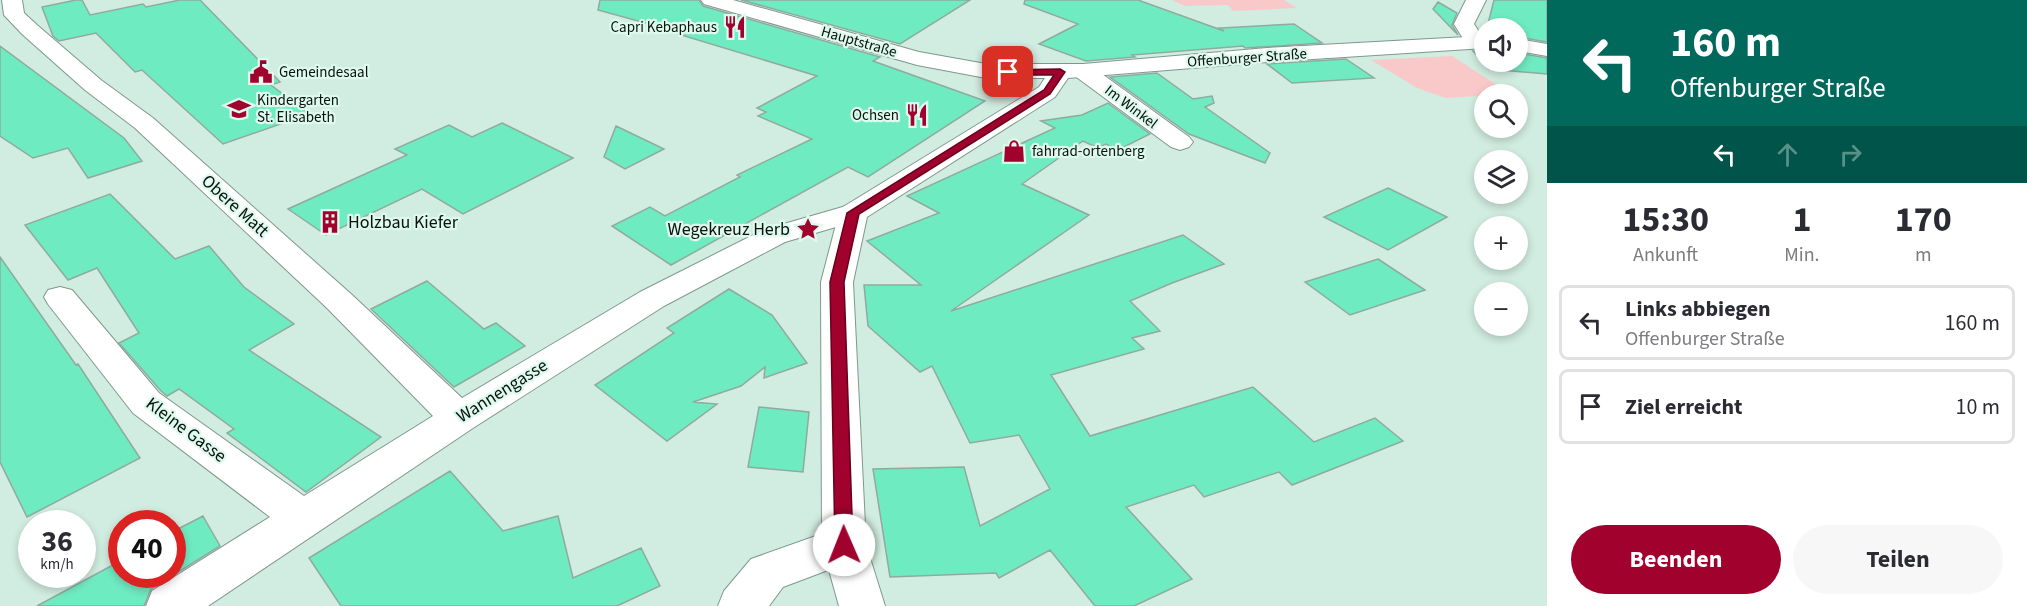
<!DOCTYPE html>
<html lang="de">
<meta charset="utf-8">
<style>
:root{--surface:#fff;--page:#f7f7f7;--text:#2b2b33;--muted:#7c7c81;--line:#e1e1e2;--accent:#a1012d}
body{margin:0;font-family:"Source Sans 3",sans-serif;background:var(--page);color:var(--text);height:100vh;display:flex;flex-direction:column;font-size:22px;white-space:nowrap}
*{box-sizing:border-box;margin:0}
p{font-size:20px;color:var(--muted)}
.icon{flex:none;width:33px;height:33px;fill:none;stroke:currentColor;stroke-width:2;stroke-linecap:round;stroke-linejoin:round}
.map{position:relative;flex:1;overflow:hidden}
.drawer{display:flex;flex-direction:column;background:var(--surface);width:480px}
.drawer>*{flex:none}
.guide{background:#00695c;color:#fff;overflow:hidden}
.tools{position:absolute;left:1474px;top:18px;display:grid;gap:12px}
.tools a{display:grid;place-items:center;width:54px;height:54px;border-radius:50%;background:var(--surface);box-shadow:0 3px 9px #0003;font-size:30px}
.speed{position:absolute;left:18px;top:510px;display:flex;gap:12px;font-size:30px;font-weight:700;text-align:center}
.speed>*{display:grid;place-content:center;width:78px;height:78px;border-radius:50%;background:var(--surface);box-shadow:0 3px 9px #0003;line-height:1}
.speed small{font-size:15px;font-weight:400}
.speed .limit{border:9px solid #d22;background:#fff;color:#111}
.pin{position:absolute;display:grid;place-items:center;width:51px;height:51px;color:#fff;margin:-26px;border-radius:12px;box-shadow:0 3px 9px #0006}
.me{position:absolute;width:66px;margin:-33px;rotate:359deg;stroke-linejoin:round;filter:drop-shadow(0 0 4px #0008)}
.turn{display:flex;align-items:center;gap:21px;height:126px;padding:0 24px;font-size:27px}
.turn .icon{width:78px;height:78px;stroke-width:2.5}
.turn b{display:block;font-size:42px;line-height:51px}
.lanes{display:flex;align-items:center;height:57px;padding:0 24px;background:#0003;justify-content:center;gap:30px;direction:ltr}
.lanes .off{opacity:.35}
.eta{display:flex;justify-content:space-evenly;align-items:center;height:102px;text-align:center}
.eta b{font-size:36px;font-weight:700;line-height:42px}
.cta{display:flex;gap:12px;margin-top:auto;padding:12px 24px}
.cta a{flex:1;height:69px;border-radius:36px;background:var(--accent);color:#fff;font-size:24px;font-weight:700;line-height:69px;text-align:center}
.cta a+a{background:var(--page);color:var(--text)}
ul{padding:0;list-style:none}
li{display:flex;align-items:center;gap:18px;height:75px;margin:0 12px 9px;padding:0 12px;border:3px solid var(--line);border-radius:9px}
li div{flex:1}
li b{display:block;font-size:22px}
li em{font-style:normal}
main{display:flex;flex:1;min-height:0}
.map>svg:first-child{display:block}
.green{fill:#f9c9c9}
.building{fill:#6febc2;stroke:#90aaa0;stroke-width:1.5}
.lines{fill:none;stroke-linecap:round;stroke-linejoin:round}
.street-casing{stroke:#7f988e;stroke-width:2}
.secondary-casing{stroke:#7f988e;stroke-width:2}
.street{fill:#fff;fill-rule:evenodd}
.secondary{fill:#fff;fill-rule:evenodd}
.route{fill:#a1012d;stroke:#69011d;stroke-width:1.5}
.labels{text-anchor:middle;dominant-baseline:central;stroke-width:4.5;stroke-linejoin:round;paint-order:stroke}
.far-poi-label{font-size:15px;fill:#09120f;stroke:#def9ee;text-anchor:start}
.far-street-label{font-size:15px;fill:#09120f;stroke:#def9ee}
.street-label{font-size:18px;fill:#09120f;stroke:#def9ee}
.poi-label{font-size:18px;fill:#09120f;stroke:#def9ee;text-anchor:start}
</style>
<main>
<div class="map">
<svg width="1547" height="606" viewBox="0 0 1547 606">
<rect width="100%" height="100%" fill="#d1ece0"/>
<!-- green -->
<path class="green" d="M1172,0H1284L1297,8L1233,11L1228,5L1185,6Z
M1452,56L1511,94L1446,98L1417,88L1371,60Z"/>
<!-- building -->
<path class="building" d="M76,0H82L90,15L143,4L146,7L180,0H200L280,82L271,85L309,114L223,144L142,70L135,72L96,33L59,41L53,36L42,7Z
M600,0H699L703,6L880,57L873,61L985,101L868,177L848,167L671,265L612,226L650,207L665,216L740,177L737,175L812,139L758,116L766,112L757,108L817,76L668,31L671,30L598,10Z
M741,0H970L900,44Z
M1025,0H1138L1224,31L1219,28L1294,24L1322,43L1245,48L1243,46L1132,55L1135,57L1086,61L1039,44L1078,24L1024,4Z
M1494,0H1547V42L1518,37V28H1487Z
M1438,2L1457,13L1452,25L1458,35L1433,9Z
M0,46L124,138L142,161L88,178L68,148L33,158L0,136Z
M1485,50V62H1518V53L1547,58V74L1490,69L1473,51Z
M1346,59L1374,78L1292,83L1267,64Z
M1157,73L1193,99L1212,96L1214,103L1205,107L1270,153L1265,163L1189,134L1110,77Z
M1108,103L1150,134L1118,150L1106,144L1098,148L1083,141L1022,184L1089,215L951,311L1183,235L1224,264L1172,283L1130,301L1160,331L1132,338L1144,349L1051,375L1090,436L1253,387L1314,442L1375,418L1403,441L1292,485L1279,472L1204,497L1194,485L1126,507L1192,579L1134,606H1095L1050,550L999,578L996,573L890,577L873,469L964,467L980,526L1050,489L1019,435L970,443L932,366L920,372L868,326L864,285H921L867,241L939,213L907,196L1055,128L1041,121L1082,115Z
M502,123L573,158L463,214L422,189L326,235L288,209L407,155L395,149L449,125L472,137Z
M616,126L664,149L625,169L604,157Z
M1388,188L1447,217L1388,250L1324,217Z
M110,194L175,259L209,246L244,287L294,324L249,350L381,437L306,492L227,433L234,429L179,389L167,396L161,391L119,343L139,333L97,268L68,280L25,225Z
M0,257L76,365L78,364L140,458L27,517L0,462Z
M1378,259L1425,290L1350,315L1305,282Z
M427,281L484,329L496,323L525,346L454,387L371,309Z
M729,289L772,315L807,363L764,378L765,367L741,386L693,402L717,404L667,441L595,385L674,333L667,328Z
M759,407L809,412L803,472L748,467Z
M450,471L503,531L558,516L573,578L641,548L660,586L617,606H341L309,558Z
M203,516L220,546L151,589L144,606H37L122,560V574H172V532Z"/>
<g class="lines">
<!-- street casing -->
<g class="street-casing">
<path id="street" d="M2,0H22L24,13L37,25L101,80L153,118L351,294L462,398L640,292L763,230L853,204L863,207L867,213L863,219L785,242L664,306L473,428L208,606H146L152,591L270,517L133,413L48,304L44,297L48,290L60,287L72,290L159,393L304,496L433,416L327,308L135,128L85,90L22,34L4,15Z
M1466,0H1486L1474,24L1485,41L1481,45L1474,47L1467,45L1454,24Z
M1083,64L1091,66L1189,137L1193,142L1189,147L1180,150L1171,147L1075,76L1072,71L1075,66Z
M844,526L860,532L866,545L860,558L783,587L769,606H718L724,591L751,559Z"/>
</g>
<!-- secondary casing -->
<g class="secondary-casing">
<path id="secondary" d="M701,0H733L919,52L986,64H1083L1267,48L1485,36V48L1267,62L1068,78L1055,97L867,217L853,282L866,545L885,606H839L822,545L821,282L839,213L843,207L1039,87L1045,78H986L917,65L704,4Z
M1518,39L1547,44V56L1518,51Z"/>
</g>
<!-- street -->
<use href="#street" class="street"/>
<!-- secondary -->
<use href="#secondary" class="secondary"/>
</g>
<!-- route -->
<path class="route" d="M1060,69L1065,72L1050,94L859,214L844,282L853,545L850,550L844,553L837,550L835,545L830,282L847,213L1044,90L1054,75H1008L1005,74V70Z"/>
<!-- icons -->
<defs>
<g id="restaurant-bare" transform="scale(1.8)"><path d="M-5-6h1v4h1v-4h1v4h1v-4h1v5L-1.5 .5V6h-2V.5L-5-1ZM5-6V6H3V1.5H1.5Q1.5-4 5-6Z" fill="#a1012d" stroke="#def9ee" stroke-width="2.5" paint-order="stroke"/></g>
<g id="civic-bare" transform="scale(1.8)"><path d="M-.6-6.5H3V-4.5H.6V-3L4-1V1h2V6H-6V1h2V-1L-.6-3ZM-1.2 2.5V6h2.4V2.5Z" fill="#a1012d" stroke="#def9ee" stroke-width="2.5" paint-order="stroke"/></g>
<g id="school-bare" transform="scale(1.8)"><path d="M0-5L7-2L0 1L-7-2ZM-4 1L0 2.5L4 1V4Q0 6-4 4Z" fill="#a1012d" stroke="#def9ee" stroke-width="2.5" paint-order="stroke"/></g>
<g id="shop-bare" transform="scale(1.8)"><path d="M-5-2.5h2.3a2.7 3.5 0 0 1 5.4 0H5L5.5 6h-11ZM-1.5-2.5h3a1.5 2.3 0 0 0-3 0Z" fill="#a1012d" stroke="#def9ee" stroke-width="2.5" paint-order="stroke"/></g>
<g id="building-bare" transform="scale(1.8)"><path d="M-4-6H4V6H1V3H-1V6H-4ZM-2.5-4.3h1.7v1.8h-1.7ZM.8-4.3h1.7v1.8H.8ZM-2.5-1h1.7V.8h-1.7ZM.8-1h1.7V.8H.8Z" fill="#a1012d" stroke="#def9ee" stroke-width="2.5" paint-order="stroke"/></g>
<g id="sight-bare" transform="scale(1.8)"><path d="M0-6L1.8-2.2L6-1.7L2.9 1.2L3.7 5.4L0 3.3L-3.7 5.4L-2.9 1.2L-6-1.7L-1.8-2.2Z" fill="#a1012d" stroke="#def9ee" stroke-width="2.5" paint-order="stroke"/></g>
</defs>
<g fill-rule="evenodd">
<use href="#restaurant-bare" x="735" y="27"/>
<use href="#civic-bare" x="261" y="72"/>
<use href="#school-bare" x="239" y="109"/>
<use href="#restaurant-bare" x="917" y="115"/>
<use href="#shop-bare" x="1014" y="151"/>
<use href="#building-bare" x="330" y="222"/>
<use href="#sight-bare" x="808" y="229"/>
</g>
<g class="labels">
<!-- far-poi labels -->
<g class="far-poi-label">
<text x="717" y="27" text-anchor="end">Capri Kebaphaus</text>
<text x="279" y="72">Gemeindesaal</text>
<text x="257" y="100">Kindergarten<tspan x="257" dy="17">St. Elisabeth</tspan></text>
<text x="899" y="115" text-anchor="end">Ochsen</text>
<text x="1032" y="151">fahrrad-ortenberg</text>
</g>
<!-- far-street labels -->
<g class="far-street-label">
<text transform="translate(859 42) rotate(16)">Hauptstraße</text>
<text transform="translate(1247 58) rotate(-4)">Offenburger Straße</text>
<text transform="translate(1131 107) rotate(37)">Im Winkel</text>
</g>
<!-- street labels -->
<g class="street-label">
<text transform="translate(235 206) rotate(42)">Obere Matt</text>
<text transform="translate(502 391) rotate(-32)">Wannengasse</text>
<text transform="translate(186 430) rotate(37)">Kleine Gasse</text>
</g>
<!-- poi labels -->
<g class="poi-label">
<text x="348" y="222">Holzbau Kiefer</text>
<text x="790" y="229" text-anchor="end">Wegekreuz Herb</text>
</g>
</g>
</svg>
<div class="tools">
<a><svg class="icon" aria-label="sound" viewBox="0 0 24 24"><path d="M4 9h4l5-4v14l-5-4H4zM17 9q2 3 0 6"/></svg></a>
<a><svg class="icon" aria-label="search" viewBox="0 0 24 24"><circle cx="10" cy="10" r="6"/><path d="M15 15l6 6"/></svg></a>
<a><svg class="icon" aria-label="layers" viewBox="0 0 24 24"><path d="M12 4l9 5-9 5-9-5zM3 14l9 5 9-5"/></svg></a>
<a>+</a>
<a>−</a>
</div>
<div class="speed"><div>36<small>km/h</small></div><div class="limit">40</div></div>
<div class="pin" style="left:1008px;top:72px;background:#d93025"><svg class="icon" aria-label="arrive" viewBox="0 0 24 24"><path d="M6 21V4h12l-3 4 3 4H6"/></svg></div>
<svg class="me" style="left:844px;top:545px" viewBox="-20 -20 40 40"><circle r="19" fill="#fff"/><path d="M0-13L10 11 0 6-10 11z" fill="#a1012d"/></svg>
</div>
<section class="drawer">
<div class="guide">
<div class="turn"><svg class="icon" aria-label="left" viewBox="0 0 24 24"><path d="M17 20v-9H6M10 6l-5 5 5 5"/></svg><div><b>160 m</b>Offenburger Straße</div></div>
<div class="lanes"><svg class="icon" aria-label="left" viewBox="0 0 24 24"><path d="M17 20v-9H6M10 6l-5 5 5 5"/></svg><svg class="icon off" aria-label="ahead" viewBox="0 0 24 24"><path d="M12 20V5M6 11l6-6 6 6"/></svg><svg class="icon off" aria-label="right" viewBox="0 0 24 24"><path d="M7 20v-9h11M14 6l5 5-5 5"/></svg></div>
</div>
<div class="eta">
<div><b>15:30</b><p>Ankunft</p></div>
<div><b>1</b><p>Min.</p></div>
<div><b>170</b><p>m</p></div>
</div>
<ul>
<li><svg class="icon" aria-label="left" viewBox="0 0 24 24"><path d="M17 20v-9H6M10 6l-5 5 5 5"/></svg><div><b>Links abbiegen</b><p>Offenburger Straße</p></div><em>160 m</em></li>
<li><svg class="icon" aria-label="arrive" viewBox="0 0 24 24"><path d="M6 21V4h12l-3 4 3 4H6"/></svg><div><b>Ziel erreicht</b></div><em>10 m</em></li>
</ul>
<div class="cta"><a>Beenden</a><a>Teilen</a></div>
</section>
</main>
